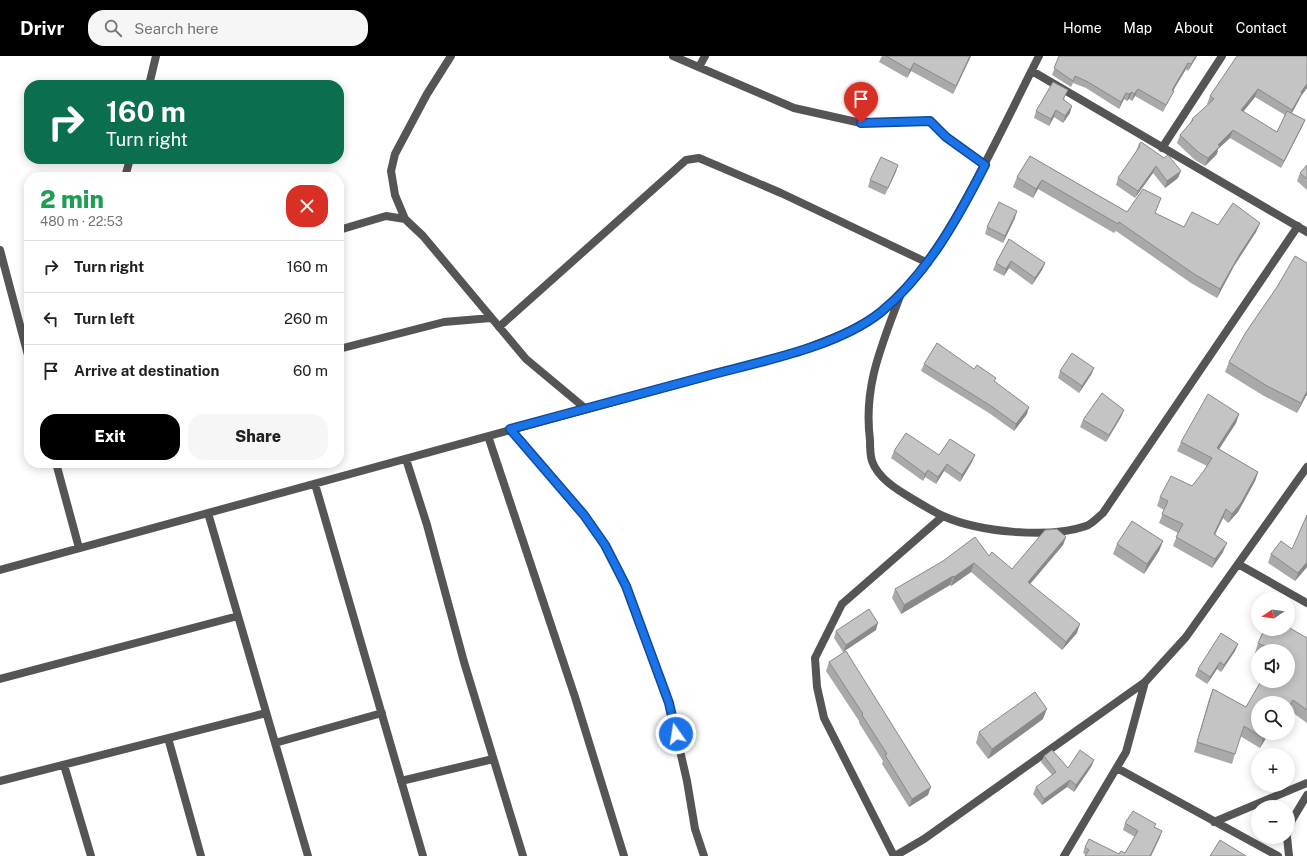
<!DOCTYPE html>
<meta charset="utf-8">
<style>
:root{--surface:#fff;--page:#f6f6f6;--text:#202124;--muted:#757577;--line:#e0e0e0;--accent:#000}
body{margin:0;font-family:"Public Sans",sans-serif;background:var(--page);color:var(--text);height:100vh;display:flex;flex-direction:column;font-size:15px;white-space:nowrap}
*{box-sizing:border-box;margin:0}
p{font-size:13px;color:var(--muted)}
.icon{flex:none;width:22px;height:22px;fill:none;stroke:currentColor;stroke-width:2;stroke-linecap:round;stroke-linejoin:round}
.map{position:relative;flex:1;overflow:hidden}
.details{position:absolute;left:24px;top:116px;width:320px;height:296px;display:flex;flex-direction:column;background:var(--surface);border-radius:16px;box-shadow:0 2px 10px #0003}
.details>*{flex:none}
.top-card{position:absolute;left:24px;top:24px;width:320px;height:84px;border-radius:16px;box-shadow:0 2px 10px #0003;background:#0b6e4f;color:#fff;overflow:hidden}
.needle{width:26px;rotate:257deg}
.tools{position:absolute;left:1251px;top:536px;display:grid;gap:8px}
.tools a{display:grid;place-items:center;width:44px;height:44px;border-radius:50%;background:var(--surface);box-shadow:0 2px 10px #0003;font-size:20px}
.pin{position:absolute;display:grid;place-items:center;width:34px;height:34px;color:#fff;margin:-41px -17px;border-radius:50% 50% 50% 0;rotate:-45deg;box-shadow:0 0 4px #0007}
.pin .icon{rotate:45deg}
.me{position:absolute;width:44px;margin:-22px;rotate:347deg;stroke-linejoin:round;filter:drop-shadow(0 0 3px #0008)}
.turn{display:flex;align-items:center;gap:14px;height:84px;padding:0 16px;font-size:18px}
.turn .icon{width:52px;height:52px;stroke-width:2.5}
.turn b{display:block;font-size:28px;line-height:34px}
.round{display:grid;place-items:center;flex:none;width:42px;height:42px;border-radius:16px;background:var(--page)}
.head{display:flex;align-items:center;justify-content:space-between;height:68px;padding:0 16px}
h1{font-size:24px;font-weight:800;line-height:30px;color:#1e9e55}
.action{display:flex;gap:8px;margin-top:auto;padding:8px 16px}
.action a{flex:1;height:46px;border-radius:16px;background:var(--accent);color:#fff;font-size:16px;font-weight:800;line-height:46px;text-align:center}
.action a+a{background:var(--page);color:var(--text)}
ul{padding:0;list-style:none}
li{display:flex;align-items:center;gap:12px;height:52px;padding:0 16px;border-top:1px solid var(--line)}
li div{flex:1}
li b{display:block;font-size:15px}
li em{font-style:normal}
header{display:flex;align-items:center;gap:24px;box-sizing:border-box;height:56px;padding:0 20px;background:var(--accent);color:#fff}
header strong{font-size:19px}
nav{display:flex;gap:22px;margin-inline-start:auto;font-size:14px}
.search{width:280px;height:36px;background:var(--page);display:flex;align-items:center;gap:10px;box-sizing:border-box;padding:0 14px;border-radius:16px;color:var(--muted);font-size:15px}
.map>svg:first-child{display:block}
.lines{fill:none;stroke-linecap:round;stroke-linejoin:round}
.minor{stroke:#555;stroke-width:8}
.wall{fill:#a9a9a9;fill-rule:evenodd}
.shaded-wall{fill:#898989}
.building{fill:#c4c4c4;stroke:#898989}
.route-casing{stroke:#114b97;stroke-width:10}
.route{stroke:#1a73e8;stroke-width:7}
</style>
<header>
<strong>Drivr</strong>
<div class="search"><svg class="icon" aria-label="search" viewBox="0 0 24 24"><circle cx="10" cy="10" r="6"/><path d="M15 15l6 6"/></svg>Search here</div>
<nav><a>Home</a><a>Map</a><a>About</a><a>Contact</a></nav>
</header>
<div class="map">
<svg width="1307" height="800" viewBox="0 0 1307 800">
<rect width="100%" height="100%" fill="#fff"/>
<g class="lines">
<!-- minor -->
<path class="minor" d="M451,0L427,38L395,98L391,115L395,139L405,163L423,180L526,303L586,353
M673,0L794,52L861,67L929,65L947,81L985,109
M699,11L705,0
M1032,15L1307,176
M149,29L156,0
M1162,92L1222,0
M125,121L130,103
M339,174L386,160L405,163
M0,194L29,303
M900,240C882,289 863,330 870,384C870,390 870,399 872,405C878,422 896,433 911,442C921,448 932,455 943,460C979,476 1049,483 1086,470C1092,468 1098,461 1103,457L1298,170
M499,271L686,104L699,102L781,137L928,207
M339,293L444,266L491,262
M510,373L584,459L605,489L626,530L669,647L687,725L695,773L704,800
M488,380L575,641L624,800
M406,403L427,469L464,606L523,800
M56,407L79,492
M315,428L423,800
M208,457L308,800
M1238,508L1307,547
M0,514L799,295C827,284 856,275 880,256C913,230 933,200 954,164C985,111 1011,55 1039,0
M0,623L238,560
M168,682L201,800
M275,687L382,657
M64,709L91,800
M1117,712L1278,800
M0,725L266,657
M401,725L493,703
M1214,766L1307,727
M1288,776L1292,764L1307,739
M1287,781L1289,800
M894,800L824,662L817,631L815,602L842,548L943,460
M895,800L924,783L1145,626L1186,581L1307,411
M1064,800L1126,696L1145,626"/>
</g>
<!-- wall -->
<path class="wall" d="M882,0H971L953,38L911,15L907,22L879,6Z
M1059,0H1197L1188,15L1186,13L1173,34L1174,35L1171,41L1163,56L1135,40L1132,45L1129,43L1127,45L1124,43L1119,53L1086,32L1073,27L1071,31L1052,19Z
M1307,0V32L1301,40L1299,44L1292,57L1305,64L1302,71L1281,112L1230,82L1218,93L1217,98L1205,110L1195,104L1177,87L1180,79L1189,69L1192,63L1208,49L1207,48L1210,40ZM1255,41L1285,59L1277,76L1243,56Z
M1065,41L1064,44L1070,57L1063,67L1054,61L1049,70L1034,62L1036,55Z
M1139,88L1178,122L1165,132L1153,117L1135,142L1116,129L1118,122L1137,96L1136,95Z
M1030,100L1127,156L1161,142L1155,157L1184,171L1218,169L1260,167L1256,176L1234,210L1217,242L1191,227L1116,175L1114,177L1038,133L1033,142L1013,131L1017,121Z
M898,109L885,139L868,131L870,124Z
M1307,109V134L1297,125L1300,117Z
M1015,162L1003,187L985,178L987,171Z
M1009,183L1045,207L1042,214L1032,229L1009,212L1004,220L993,214L996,207Z
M1307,207V340H1306L1297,357L1264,340L1225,316L1229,306Z
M924,308L974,313L994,326L1027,358L1014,375L989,357L921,315Z
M1094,312L1091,319L1079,337L1058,322L1060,315Z
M1124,354L1121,361L1106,386L1080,371L1083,364Z
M1239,358L1236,367L1219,393L1258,416L1255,425L1238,456L1228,467L1223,462L1215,478L1223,496L1212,512L1173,490L1178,477L1159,467L1164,454L1157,450L1160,441L1192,430L1203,416L1207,410L1177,395L1181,386Z
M894,395L939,399L972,406L960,426L944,415L936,428L925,421L923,425L891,402Z
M1066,481L1063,489L1030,528L1077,577L1062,594L971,516L951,530L950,529L901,558L892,542L895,533L989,500L1012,513Z
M1163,485L1159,495L1144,518L1113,498L1117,488Z
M1292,493L1307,511L1295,525L1268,507L1271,498Z
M876,574L843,596L834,582L836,575Z
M1278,580L1307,582V667L1289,654L1288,647H1258V677H1269L1260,692L1240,680L1232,708L1194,696L1209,643L1213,633L1246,651L1288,595H1258V598L1255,597L1258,587Z
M1238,588L1235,595L1221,616L1217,613L1207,628L1195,620L1198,613Z
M829,606L928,739L909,751L882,708L883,705L859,667V665L826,615Z
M1043,663L988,703L976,687L979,676Z
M1044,700L1068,712L1094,704L1091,711L1074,736L1067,731L1042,749L1033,738L1036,731L1052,719L1041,706Z
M1125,767L1155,771L1160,781L1151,800L1086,799L1083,797L1085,791L1119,798L1125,797L1135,781L1123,774Z"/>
<!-- shaded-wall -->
<path class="shaded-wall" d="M970,0H971L953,38L956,30Z
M1196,0H1197L1188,15L1191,8Z
M914,7L911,15L907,22L910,14Z
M1188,7L1186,13L1170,40L1172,34Z
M1307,28V32L1301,40L1299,44L1289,62L1292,54L1301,36Z
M1138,33L1135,40L1132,45L1134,38Z
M1258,33L1255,41L1238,62L1241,54Z
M1132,36L1129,43L1127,45L1129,38Z
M1126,37L1124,43L1119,53L1121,46Z
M1072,50L1070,57L1063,67L1065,60Z
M1056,54L1054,61L1049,70L1051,63Z
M1305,64L1302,71L1281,112L1284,105Z
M1233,74L1230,82L1218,93L1217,98L1205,110L1208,102L1218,89Z
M898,109L896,116L885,139L888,132Z
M1156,110L1153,117L1135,142L1138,135Z
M1181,115L1178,122L1165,132L1167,125Z
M1042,124L1038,133L1033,142L1036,133Z
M1017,155L1015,162L1003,187L1005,180Z
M1260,167L1256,176L1234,210L1217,242L1220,233L1238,201Z
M1011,205L1009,212L1004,220L1006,213Z
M1045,207L1042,214L1032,229L1035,222Z
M1094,312L1091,319L1079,337L1082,330Z
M1307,335L1306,340L1297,357L1301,347Z
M1029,351L1027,358L1014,375L1016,368Z
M1124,354L1121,361L1106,386L1109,379Z
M1239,358L1236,367L1214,401L1217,392Z
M975,399L972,406L960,426L962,419Z
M947,408L944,415L936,428L938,421Z
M928,414L925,421L923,425L925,418Z
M1258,416L1255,425L1238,456L1228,467L1232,458Z
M1226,453L1223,462L1211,487L1214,478Z
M1066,481L1063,489L1025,534L1028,526Z
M1163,485L1159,495L1144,518L1147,508Z
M1227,487L1223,496L1212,512L1215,503Z
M1307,506V511L1295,525L1298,517Z
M974,507L971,516L951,530L954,521Z
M953,520L950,529L901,558L904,549Z
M878,567L876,574L843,596L846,589Z
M1080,568L1077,577L1062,594L1066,586Z
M1238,588L1235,595L1221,616L1224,609Z
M1220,606L1217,613L1207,628L1210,621Z
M1293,644L1289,654L1288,655V652Z
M1047,653L1043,663L988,703L992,693Z
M1266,677H1269L1260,692L1263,682Z
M1094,704L1091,711L1074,736L1076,729Z
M1070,724L1067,731L1042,749L1044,743Z
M931,731L928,739L909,751L912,743Z
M1162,775L1160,781L1151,800H1150Z"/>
<!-- building -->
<path class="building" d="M886,0H970L956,30L914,7L910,14Z
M1059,0H1196L1191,8L1188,7L1172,34L1174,35L1166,49L1138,33L1134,38L1132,36L1129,38L1126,37L1121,46L1088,26L1075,20L1073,25L1054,12Z
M1237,0H1307V28L1301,36L1302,37L1292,54L1258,33L1241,54L1277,76L1287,55L1305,64L1284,105L1233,74L1218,89L1220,90L1208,102L1198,96L1180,79L1193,64L1192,63L1214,43L1210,40Z
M1053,26L1068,34L1063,43L1072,50L1065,60L1056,54L1051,63L1036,55Z
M1141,86L1164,102L1168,99L1181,115L1167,125L1156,110L1138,135L1118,122L1140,90L1139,88Z
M1030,100L1127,156L1143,133L1161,142L1155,157L1184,171L1192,156L1218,169L1233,147L1260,167L1238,201L1220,233L1194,218L1119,166L1118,168L1042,124L1036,133L1017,121Z
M881,101L898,109L888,132L870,124Z
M1307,109V123L1300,117Z
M999,146L1017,155L1005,180L987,171Z
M1009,183L1045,207L1035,222L1011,205L1006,213L996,207Z
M1295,200L1307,207V335L1301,347L1267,330L1229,306L1246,276L1277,231Z
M937,287L974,313L977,309L996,322L994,325L1029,351L1016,368L991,350L924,308Z
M1072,297L1094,312L1082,330L1060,315Z
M1102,337L1124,354L1109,379L1083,364Z
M1208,338L1239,358L1217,392L1258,416L1241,447L1232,458L1226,453L1214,478L1227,487L1215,503L1176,481L1183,468L1162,458L1168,445L1160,441L1171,420L1192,430L1203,416L1212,402L1181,386Z
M906,377L939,399L950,383L975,399L962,419L947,408L938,421L928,414L925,418L894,395Z
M1307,459V506L1298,517L1271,498L1281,485L1292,493Z
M1132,465L1163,485L1147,508L1117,488Z
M1057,473L1066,481L1028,526L1080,568L1066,586L974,507L954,521L953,520L904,549L895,533L943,505L975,481L989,500L992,496L1012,513L1045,474Z
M869,553L878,567L846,589L836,575Z
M1288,571L1307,582V654L1293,644L1288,652V647H1258V677H1266L1263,682L1244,670L1235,698L1197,686L1213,633L1246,651L1261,625H1288V595H1276L1258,587L1264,574L1278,580L1282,573H1288Z
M1221,577L1238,588L1224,609L1220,606L1210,621L1198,613Z
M846,595L931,731L912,743L885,699L887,698L862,659L863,658L829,606Z
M1035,636L1047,653L992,693L979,676Z
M1052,694L1068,712L1080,694L1094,704L1076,729L1070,724L1044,743L1036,731L1056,716L1044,700Z
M1133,755L1156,768L1154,771L1162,775L1150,800H1085L1089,794L1085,791L1089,783L1119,798L1121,795L1125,797L1138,775L1125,767Z
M1220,784L1246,800H1210Z"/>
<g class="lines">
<!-- route casing -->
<g class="route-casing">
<path id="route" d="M676,678L669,647L626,530L605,489L584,459L510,373C575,356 639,338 703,321C757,306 836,292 881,256C927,218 958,162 985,109L946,81L930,65L861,67"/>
</g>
<!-- route -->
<use href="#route" class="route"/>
</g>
</svg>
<div class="tools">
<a><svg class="needle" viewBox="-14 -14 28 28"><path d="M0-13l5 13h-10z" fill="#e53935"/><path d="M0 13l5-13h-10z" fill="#757577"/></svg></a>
<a><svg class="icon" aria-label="sound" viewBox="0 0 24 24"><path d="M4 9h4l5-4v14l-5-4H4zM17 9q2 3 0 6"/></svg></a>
<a><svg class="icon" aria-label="search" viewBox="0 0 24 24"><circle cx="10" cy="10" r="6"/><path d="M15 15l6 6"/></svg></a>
<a>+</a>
<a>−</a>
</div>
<div class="pin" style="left:861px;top:67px;background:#d93025"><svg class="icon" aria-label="arrive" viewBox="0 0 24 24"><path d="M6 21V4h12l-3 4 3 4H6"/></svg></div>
<svg class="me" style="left:676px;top:678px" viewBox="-20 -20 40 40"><circle r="17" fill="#1a73e8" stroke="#fff" stroke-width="3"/><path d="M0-11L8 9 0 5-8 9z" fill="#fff"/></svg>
<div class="top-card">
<div class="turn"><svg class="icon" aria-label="right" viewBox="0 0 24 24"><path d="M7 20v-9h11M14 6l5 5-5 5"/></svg><div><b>160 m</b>Turn right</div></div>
</div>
<section class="details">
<div class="head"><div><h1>2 min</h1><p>480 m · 22:53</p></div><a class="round" style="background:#d93025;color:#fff"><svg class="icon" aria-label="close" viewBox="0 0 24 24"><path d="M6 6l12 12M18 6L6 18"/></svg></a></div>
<ul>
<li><svg class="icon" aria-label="right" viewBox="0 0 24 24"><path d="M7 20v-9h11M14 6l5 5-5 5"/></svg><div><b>Turn right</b></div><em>160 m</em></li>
<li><svg class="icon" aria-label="left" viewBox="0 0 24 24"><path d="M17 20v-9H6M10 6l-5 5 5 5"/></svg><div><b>Turn left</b></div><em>260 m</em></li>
<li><svg class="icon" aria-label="arrive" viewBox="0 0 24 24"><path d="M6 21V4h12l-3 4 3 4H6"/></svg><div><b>Arrive at destination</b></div><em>60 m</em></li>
</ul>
<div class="action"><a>Exit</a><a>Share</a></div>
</section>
</div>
